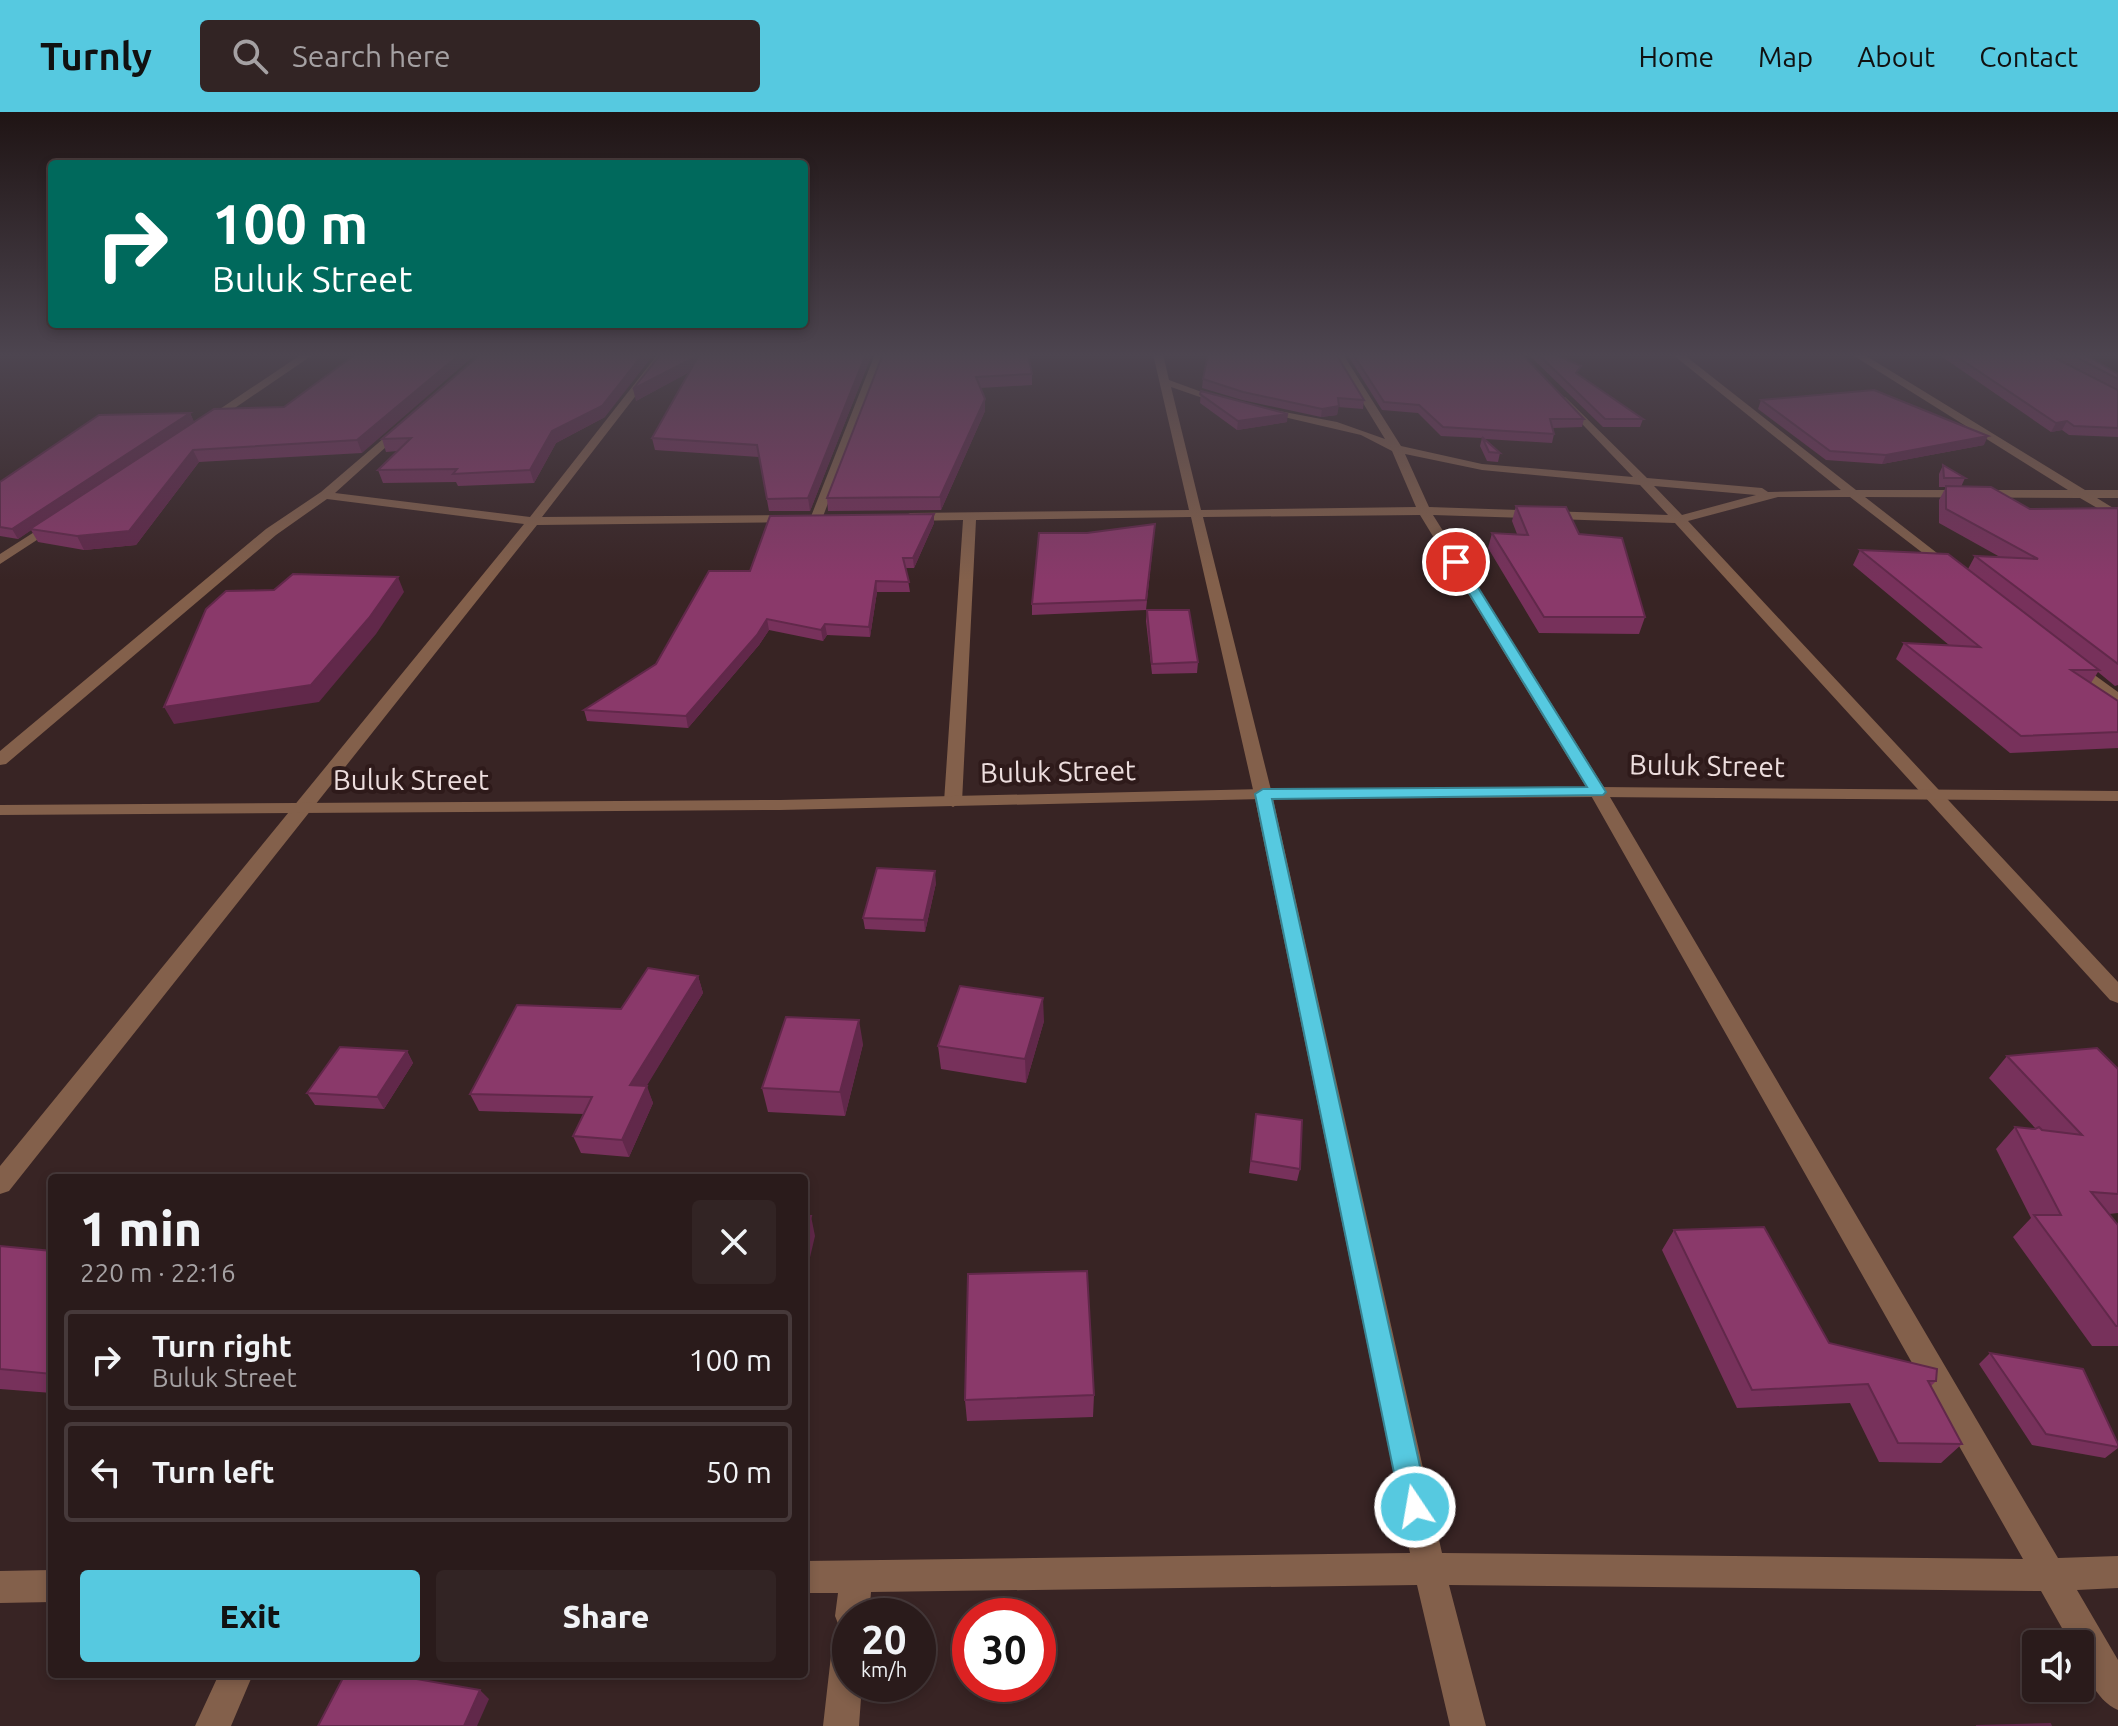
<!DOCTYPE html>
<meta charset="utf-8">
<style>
:root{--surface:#2a1b1b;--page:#322424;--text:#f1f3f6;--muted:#a5a1a3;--line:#46393a;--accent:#56c9e0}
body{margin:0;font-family:Ubuntu,sans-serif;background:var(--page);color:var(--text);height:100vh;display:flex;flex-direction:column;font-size:30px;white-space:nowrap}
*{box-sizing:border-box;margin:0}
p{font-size:26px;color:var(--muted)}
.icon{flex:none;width:44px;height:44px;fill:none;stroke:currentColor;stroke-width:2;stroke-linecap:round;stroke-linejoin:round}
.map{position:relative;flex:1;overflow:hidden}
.drawer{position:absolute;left:48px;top:1062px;width:760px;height:504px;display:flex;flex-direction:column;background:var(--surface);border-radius:8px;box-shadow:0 4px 12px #0003,0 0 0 2px var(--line)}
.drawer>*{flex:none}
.guide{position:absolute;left:48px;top:48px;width:760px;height:168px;border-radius:8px;box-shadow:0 4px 12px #0003,0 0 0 2px var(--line);background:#00695c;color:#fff;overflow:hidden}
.controls{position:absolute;left:2022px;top:1518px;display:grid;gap:16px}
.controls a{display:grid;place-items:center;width:72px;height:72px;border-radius:8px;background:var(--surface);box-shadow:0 4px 12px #0003,0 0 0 2px var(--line);font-size:40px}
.speed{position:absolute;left:832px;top:1486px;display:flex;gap:16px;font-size:40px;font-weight:700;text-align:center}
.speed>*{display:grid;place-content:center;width:104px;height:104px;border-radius:50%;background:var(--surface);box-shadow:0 4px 12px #0003,0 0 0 2px var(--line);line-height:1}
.speed small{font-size:20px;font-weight:400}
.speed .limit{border:12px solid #d22;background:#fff;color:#111}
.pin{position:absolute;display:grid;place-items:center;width:68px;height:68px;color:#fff;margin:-34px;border:4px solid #fff;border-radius:50%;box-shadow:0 2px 8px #0007}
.me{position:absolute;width:88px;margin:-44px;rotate:348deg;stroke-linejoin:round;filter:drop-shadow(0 0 6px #0008)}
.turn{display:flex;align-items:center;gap:28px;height:168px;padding:0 32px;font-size:36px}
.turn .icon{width:104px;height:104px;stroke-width:2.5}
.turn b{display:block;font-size:56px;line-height:68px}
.round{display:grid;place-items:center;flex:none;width:84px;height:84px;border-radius:8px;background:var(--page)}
.overview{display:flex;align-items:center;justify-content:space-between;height:136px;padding:0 32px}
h1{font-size:48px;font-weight:800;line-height:60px}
.button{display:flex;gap:16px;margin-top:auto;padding:16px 32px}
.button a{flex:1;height:92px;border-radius:8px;background:var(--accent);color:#111;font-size:32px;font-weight:800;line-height:92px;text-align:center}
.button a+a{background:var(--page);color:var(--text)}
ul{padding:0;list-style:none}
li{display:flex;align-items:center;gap:24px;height:100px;margin:0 16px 12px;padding:0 16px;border:4px solid var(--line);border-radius:8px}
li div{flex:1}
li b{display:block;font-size:30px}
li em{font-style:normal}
header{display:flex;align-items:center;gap:48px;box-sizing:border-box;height:112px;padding:0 40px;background:var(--accent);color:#111}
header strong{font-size:38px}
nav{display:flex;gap:44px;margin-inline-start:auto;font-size:28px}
.search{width:560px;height:72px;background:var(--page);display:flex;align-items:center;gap:20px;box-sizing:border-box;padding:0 28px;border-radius:8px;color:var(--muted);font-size:30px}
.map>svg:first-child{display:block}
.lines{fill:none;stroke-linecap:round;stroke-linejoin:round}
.minor{fill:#83604b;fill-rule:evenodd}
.tertiary{fill:#83604b;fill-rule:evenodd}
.wall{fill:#77315b}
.shaded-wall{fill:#61284a}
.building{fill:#8a396a;stroke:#61284a;stroke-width:2}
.route{fill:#56c9e0;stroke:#388392;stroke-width:2}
.labels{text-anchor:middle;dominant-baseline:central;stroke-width:8;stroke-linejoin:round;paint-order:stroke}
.street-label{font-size:28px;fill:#eddede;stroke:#2e1a1a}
</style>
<header>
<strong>Turnly</strong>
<div class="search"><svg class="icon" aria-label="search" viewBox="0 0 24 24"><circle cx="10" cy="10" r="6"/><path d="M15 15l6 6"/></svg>Search here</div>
<nav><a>Home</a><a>Map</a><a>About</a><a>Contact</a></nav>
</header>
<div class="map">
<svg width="2118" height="1614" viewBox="0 0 2118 1614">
<rect width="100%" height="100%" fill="#382424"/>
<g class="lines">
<!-- minor -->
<path class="minor" d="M302,242H314L210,313H202V309Z
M658,242H668L542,405L794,403L798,404V410L537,413L9,1079L0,1082V1054L524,412L327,387L276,423L6,652L0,653V639L266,417L321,380L398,314L407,316L335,381L530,405Z
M875,242H885L822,407L812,410L810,407Z
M1153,242H1163L1169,268L1229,290L1220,292L1171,275L1201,398L1416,395L1392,339L1361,323L1258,299L1263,296L1337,310L1385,327L1333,242H1343L1401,334L1482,352L1633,365L1561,290L1560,288L1565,285L1647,366L1762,376L1768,380L1841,378L1672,242H1683L1856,378H2068L1851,242H1863L2085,378H2118V386H2097L2118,399V408L2080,386L1865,385L1955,455V461L1950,462L1850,385H1778L1688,409L2118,870V891L2110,888L1675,411L1433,403L1607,680L2058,1446L2118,1444V1476L2077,1478L2118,1548V1598C2096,1589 2080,1555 2080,1532H2071L2041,1479L1449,1473L1486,1614H1450L1417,1473L871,1480L869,1504H850V1572H862L859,1614H823L833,1526L839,1514L835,1504L838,1481H804V1449L1410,1441L1254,682L1191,405L976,408L962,690L953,695L944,690L963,408L910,409L904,405L910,401L1189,398ZM1405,342L1482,358L1640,373L1668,403L1429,395ZM1654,374L1756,383L1682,403ZM1420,403L1589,680L2023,1447L1442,1441L1272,682L1203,405Z
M53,408L63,411L0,452V442Z
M2071,546L2118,580V593L2066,554L2063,551Z
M52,1458V1490L0,1491V1459Z
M219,1562H253L231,1614H195Z"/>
<!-- tertiary -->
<path class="tertiary" d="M1598,675L2118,679V689L1598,685L1263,687L780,698L0,703V693L780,688L1263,677Z"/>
</g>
<!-- wall -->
<path class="wall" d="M356,242L362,341L199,350L136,433L84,438L38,430L31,418L18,427L0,424V370L190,301L194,310L284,295Z
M661,242H872L810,399H769L759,345L655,338L652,326L689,260L636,289Z
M883,242L1032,262V273L980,276L985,287V299L941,398L828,399L827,386Z
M1347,242H1522L1584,307L1582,315L1553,316L1554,322L1552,331L1485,327L1500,341L1498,350L1487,349L1480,334L1482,326L1441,324L1418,301L1382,298Z
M1528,242H1555L1578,263L1643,307L1640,315H1603Z
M1938,242H2047L2118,278V325L2069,323L2062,318L2051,320Z
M2050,242H2084L2118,262V278Z
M1203,267L1364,288L1363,297L1338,295L1337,303L1321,305L1242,288L1202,276Z
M1201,279L1287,310L1237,318L1200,291Z
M1761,288L1984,333L1882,352L1826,348L1758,297Z
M605,305L556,331L534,371L458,374L456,370L383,371L378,358L398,339L386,340L382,327Z
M1943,353L1965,366L1961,375L2030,397L2118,396V573L2115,574L2098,560L2091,571L2118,589V636L2010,641L1896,547L1904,531L1949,533L1853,453L1860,438L1968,457L1975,444L2000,445L1939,411V388L1946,375H1939V362Z
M1516,394L1579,422L1645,505L1639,522L1539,521L1488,436L1492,421L1517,422L1512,409Z
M934,402V411L914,456H906L910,480H877L870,525L827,523L823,529L769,518L759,533L688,616L587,609L584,598L656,552L750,459Z
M1154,422L1146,498L1032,503V492Z
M1147,498L1198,550L1197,561L1152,562L1146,509Z
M936,771L925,820L865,817L863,806Z
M698,864L703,881L646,974L653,991L629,1045L581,1041L573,1024L584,1002L479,999L470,982L621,897Z
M1044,909L1026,971L941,957L938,934Z
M863,932L845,1004L768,1000L762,976Z
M407,939L413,951L384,997L315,993L307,981Z
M2007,944L2118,957V1101L2109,1102L2118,1113V1234H2092L2013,1125L2031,1106L1996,1037L2015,1015L2036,1017L1989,966Z
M1256,1002L1300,1057L1297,1069L1249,1061Z
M1674,1118L1829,1231L1936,1269L1931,1274L1962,1332L1941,1351L1879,1350L1850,1291L1737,1296L1662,1138Z
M0,1134L52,1139V1281L0,1277Z
M1990,1241L2118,1332V1336L2105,1346L2032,1333L1979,1252Z
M1094,1283L1093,1305L967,1309L965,1288Z"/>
<!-- shaded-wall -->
<path class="shaded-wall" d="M460,242H476L362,341L357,328Z
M643,242H654L605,305L556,331L534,371L530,358L552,319Z
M866,242H872L810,399L808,386Z
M699,243L701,254L636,289L633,277Z
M985,287V299L941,398L940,385Z
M1339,294L1337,303L1321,305L1322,297Z
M190,301L194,310L18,427L12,417Z
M1288,302L1287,310L1237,318L1238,309Z
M2067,309L2062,318L2051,320L2056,311Z
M1988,324L1984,333L1882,352L1886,343Z
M193,338L199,350L136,433L84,438L77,424Z
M934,402V411L914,456L913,446Z
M398,465L404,480L376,522L319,590L174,612L164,595Z
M876,469L877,480L870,525L869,515Z
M767,507L769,518L759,533L688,616L686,604Z
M825,512L827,523L823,529L821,518Z
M935,759L936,771L925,820L924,808Z
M698,864L703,881L637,990L630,973Z
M1043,886L1044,909L1026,971L1025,947Z
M859,908L863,932L845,1004L840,980Z
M407,939L413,951L384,997L377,985Z
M647,974L653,991L629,1045L622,1028Z
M811,1104L815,1124L804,1171V1130Z
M480,1578L489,1587L477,1614H464Z"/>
<!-- building -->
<path class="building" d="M356,242H460L357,328L193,338L129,419L77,424L30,417L214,297L284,295Z
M481,242H643L602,294L552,319L530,358L453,362L457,357L378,358L411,326L382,327Z
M661,242H866L808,386L767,387L757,333L652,326L699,243L633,277Z
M883,242H1028L1032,262L976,265L985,287L940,385L827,386Z
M1208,242H1336L1364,288L1338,286L1339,294L1322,297L1243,280L1203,267Z
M1353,242H1522L1584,307H1550L1554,322L1443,315L1419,293L1384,290Z
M1538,242H1555L1581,254L1576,261L1643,307H1605Z
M1953,242H2047L2118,278V316L2074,314L2067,309L2056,311Z
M2070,242H2084L2118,262V267Z
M1874,278L1988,324L1886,343L1830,339L1761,288Z
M1201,279L1288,302L1238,309L1200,282Z
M190,301L12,417L0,415V370L99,303Z
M1482,325L1500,341L1489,340Z
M1943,353L1965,366H1944Z
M1946,374L1991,375L2030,397L2118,396V552L1975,444L2038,447L1946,397Z
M1516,394L1566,395L1579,422L1622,426L1645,505H1544L1492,421L1528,423Z
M934,402L913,446H903L909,470L876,469L869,515L825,512L821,518L767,507L757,523L686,604L584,598L656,552L709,459H750L770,404Z
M1155,412L1146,488L1032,492L1039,421H1087Z
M1860,438L1948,442L2099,558H2071L2118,589V620L2021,624L1904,531L1980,535Z
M293,462L398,465L369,506L311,573L164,595L206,497L226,479L274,478Z
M1147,498H1189L1198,550L1152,552Z
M877,756L935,759L924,808L863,806Z
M648,856L698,864L630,973L647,974L622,1028L573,1024L592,985L470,982L517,893L621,897Z
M960,874L1043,886L1025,947L938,934Z
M786,905L859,908L840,980L762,976Z
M340,935L407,939L377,985L307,981Z
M2097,936L2118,957V1082L2091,1080L2118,1113V1214H2116L2034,1103H2061L2015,1015L2035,1017L2039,1015L2042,1018L2082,1023L2007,944Z
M1256,1002L1302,1008L1300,1057L1251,1049Z
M804,1104H811L804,1130Z
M1764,1115L1829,1231L1937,1257L1936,1269H1928L1962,1332L1898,1331L1868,1272L1752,1278L1674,1118Z
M0,1134L52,1139V1262L0,1257Z
M1087,1159L1094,1283L965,1288L968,1162Z
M1990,1241L2083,1257L2118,1332V1335L2046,1322Z
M345,1562H388L480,1578L464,1614H318Z
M2050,1612L2051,1614H1976Z"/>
<!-- sky -->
<linearGradient id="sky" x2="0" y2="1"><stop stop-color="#1f1414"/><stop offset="0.52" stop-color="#4d4550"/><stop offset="1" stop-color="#4d4550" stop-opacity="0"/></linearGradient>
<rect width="2118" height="468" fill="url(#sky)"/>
<!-- route -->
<path class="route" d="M1452,448L1462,450L1606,680L1603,683L1272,687L1429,1395L1425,1405L1415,1409L1405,1405L1401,1395L1255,682L1263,677L1587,675L1450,450Z"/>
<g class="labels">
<!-- street labels -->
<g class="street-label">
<text transform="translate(1707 653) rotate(1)">Buluk Street</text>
<text transform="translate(1058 659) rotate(-1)">Buluk Street</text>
<text x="411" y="667">Buluk Street</text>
</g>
</g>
</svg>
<div class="controls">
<a><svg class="icon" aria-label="sound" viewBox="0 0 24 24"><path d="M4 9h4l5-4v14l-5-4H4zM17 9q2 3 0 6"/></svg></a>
</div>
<div class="speed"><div>20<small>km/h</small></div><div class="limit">30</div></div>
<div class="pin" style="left:1456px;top:450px;background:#d93025"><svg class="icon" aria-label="arrive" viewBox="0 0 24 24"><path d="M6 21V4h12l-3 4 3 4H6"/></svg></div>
<svg class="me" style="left:1415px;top:1395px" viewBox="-20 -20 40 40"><circle r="17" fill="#56c9e0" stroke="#fff" stroke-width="3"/><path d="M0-11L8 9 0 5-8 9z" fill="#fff"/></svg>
<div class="guide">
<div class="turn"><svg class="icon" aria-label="right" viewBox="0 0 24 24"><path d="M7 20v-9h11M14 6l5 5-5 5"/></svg><div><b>100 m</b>Buluk Street</div></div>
</div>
<section class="drawer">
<div class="overview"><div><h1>1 min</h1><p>220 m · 22:16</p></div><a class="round"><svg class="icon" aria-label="close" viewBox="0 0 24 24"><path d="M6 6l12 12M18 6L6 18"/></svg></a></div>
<ul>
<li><svg class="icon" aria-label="right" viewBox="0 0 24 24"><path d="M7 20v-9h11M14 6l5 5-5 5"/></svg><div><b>Turn right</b><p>Buluk Street</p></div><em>100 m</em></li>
<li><svg class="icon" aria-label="left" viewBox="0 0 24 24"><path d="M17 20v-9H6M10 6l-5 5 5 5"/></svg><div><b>Turn left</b></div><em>50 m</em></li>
</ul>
<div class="button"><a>Exit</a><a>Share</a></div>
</section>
</div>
